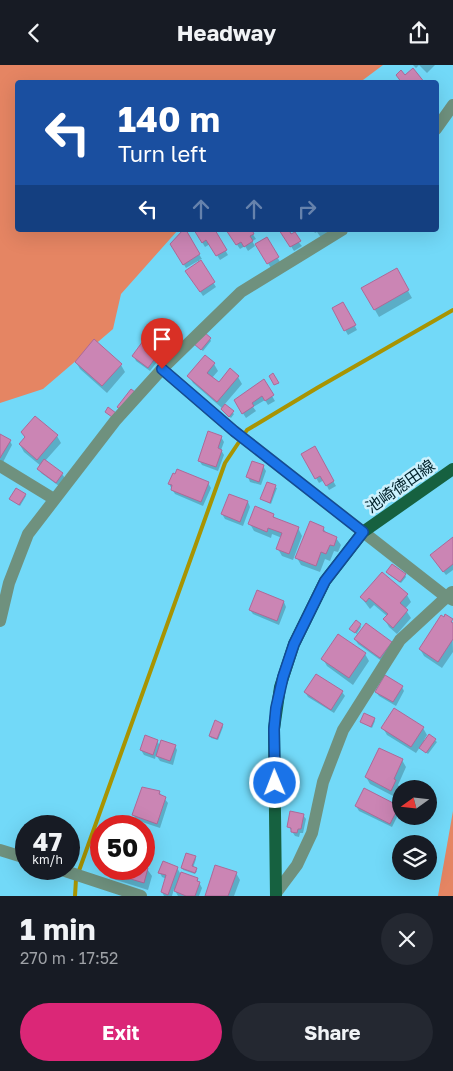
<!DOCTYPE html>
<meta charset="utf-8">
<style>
:root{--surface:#171b24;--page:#242831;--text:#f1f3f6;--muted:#9ea1a6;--accent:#db2777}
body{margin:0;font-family:"Golos Text","Noto Sans JP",sans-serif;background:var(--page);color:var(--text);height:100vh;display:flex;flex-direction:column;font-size:19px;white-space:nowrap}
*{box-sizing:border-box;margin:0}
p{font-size:16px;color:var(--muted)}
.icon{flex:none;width:28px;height:28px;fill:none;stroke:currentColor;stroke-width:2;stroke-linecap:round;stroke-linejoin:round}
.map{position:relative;height:831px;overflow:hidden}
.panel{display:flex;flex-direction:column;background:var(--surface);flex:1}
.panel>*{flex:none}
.hud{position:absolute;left:15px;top:15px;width:424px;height:152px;border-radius:5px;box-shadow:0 5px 20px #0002;background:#1a4fa0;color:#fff;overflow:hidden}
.needle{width:32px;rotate:255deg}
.fabs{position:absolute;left:392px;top:715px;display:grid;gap:10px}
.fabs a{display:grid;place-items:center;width:45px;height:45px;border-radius:50%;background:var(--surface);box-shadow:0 5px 20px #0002;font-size:25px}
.speed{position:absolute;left:15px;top:750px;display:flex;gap:10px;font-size:25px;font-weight:700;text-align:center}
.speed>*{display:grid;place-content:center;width:65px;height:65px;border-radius:50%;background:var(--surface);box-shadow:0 5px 20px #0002;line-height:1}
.speed small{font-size:12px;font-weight:400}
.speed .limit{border:8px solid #d22;background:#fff;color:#111}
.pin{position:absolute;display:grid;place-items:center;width:42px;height:42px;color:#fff;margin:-51px -21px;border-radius:50% 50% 50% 0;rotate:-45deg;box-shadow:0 0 5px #0007}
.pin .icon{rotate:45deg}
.me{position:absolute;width:55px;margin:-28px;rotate:359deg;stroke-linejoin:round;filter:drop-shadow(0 0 4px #0008)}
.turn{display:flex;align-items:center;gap:18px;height:105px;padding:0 20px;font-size:22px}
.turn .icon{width:65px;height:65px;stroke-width:2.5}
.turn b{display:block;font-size:35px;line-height:42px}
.lanes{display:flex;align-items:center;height:48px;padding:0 20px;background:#0003;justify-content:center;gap:25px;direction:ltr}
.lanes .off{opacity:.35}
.round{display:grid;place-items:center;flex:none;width:52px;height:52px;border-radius:26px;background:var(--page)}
.headline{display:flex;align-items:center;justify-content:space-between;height:85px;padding:0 20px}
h1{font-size:30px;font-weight:700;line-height:38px}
.action{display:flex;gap:10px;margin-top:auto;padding:10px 20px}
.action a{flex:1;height:58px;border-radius:30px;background:var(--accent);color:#fff;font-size:20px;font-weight:700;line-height:58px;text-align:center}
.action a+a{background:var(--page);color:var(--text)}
header{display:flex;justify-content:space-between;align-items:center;height:65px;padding:0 20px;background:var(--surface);font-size:22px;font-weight:700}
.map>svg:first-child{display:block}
.green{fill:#e58563}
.shadow{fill:#0003}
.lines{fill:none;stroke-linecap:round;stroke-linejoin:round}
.stream{stroke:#a89402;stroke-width:4}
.building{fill:#cb85b4;stroke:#ad6998}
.minor{stroke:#6f917e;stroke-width:12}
.major{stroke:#166140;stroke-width:12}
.route-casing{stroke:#114b97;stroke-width:12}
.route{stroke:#1a73e8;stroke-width:9}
.labels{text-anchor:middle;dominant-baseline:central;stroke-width:5;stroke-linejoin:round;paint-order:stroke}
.street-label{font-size:16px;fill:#00212a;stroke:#ccf1fd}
</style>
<header><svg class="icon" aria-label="back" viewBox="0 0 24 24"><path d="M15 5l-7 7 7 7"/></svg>Headway<svg class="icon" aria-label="share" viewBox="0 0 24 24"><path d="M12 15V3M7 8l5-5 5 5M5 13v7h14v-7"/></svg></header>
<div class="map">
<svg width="453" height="831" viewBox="0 0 453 831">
<rect width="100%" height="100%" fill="#72d9f8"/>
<!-- green -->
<path class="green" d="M0,0H383L359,18H18V165H178L121,229L113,264L43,324L0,338Z
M453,746V831H438Z"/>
<!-- shadow -->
<path class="shadow" d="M413,0H435L427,8L419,0L416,3Z
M184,165L202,194L199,195L216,222L203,231L190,211L199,198L198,196L186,203L171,179Z
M195,165H213L228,190L220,195L210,179L205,182Z
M227,165H250L256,174L252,176L255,181L248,186L245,181L240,184Z
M281,165H288L302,181L294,186Z
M313,165H339L322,174L317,167L315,168Z
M267,174L280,197L271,203L257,180Z
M396,205L412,233L379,252L363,224Z
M343,238L357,265L348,270L333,244Z
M210,274L211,276L203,286L197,281Z
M158,289L160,293L150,306L136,296L134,291Z
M76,297L121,300L125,307L107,328L80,304Z
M214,299L218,306L212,313L219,319L238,312L242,319L224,340L234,349L231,353L223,346V344L193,318L189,311Z
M263,316L275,336L268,340L265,335L253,342L256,346L246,353L235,336Z
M0,370L10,376L12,380L2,399L0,398Z
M57,371L61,378L45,396L62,409L65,413L59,421L41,408L39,404L41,401L24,387L20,380Z
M221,372L224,377L221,385L224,390L218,406L202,400L199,395Z
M314,383L336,421L329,425L324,415L319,418L302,389Z
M263,401L266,406L261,420L250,417L248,412Z
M208,418L211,423L203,441L175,429L169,419Z
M267,419L277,423L271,439L262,434Z
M25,430L26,431L20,441L11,434Z
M248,437L250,442L243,461L225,454L222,449Z
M273,450L276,455L298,463L302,471L293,495L282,491L278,484L282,473L272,469L271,473L254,466L250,459Z
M323,463L327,469L336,473L341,480L338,487L334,486L330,496L325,494L320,507L301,500L297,493Z
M453,474V505L446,510L434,495Z
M388,509L405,510L406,512L401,518Z
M407,530L411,537L405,544L411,553L397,569L389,562L385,555L387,551L374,540L370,544L361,532Z
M284,537L286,542L279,560L253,549L250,545Z
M452,555L453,587L442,603L424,591L420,584Z
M360,560L361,562L357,568L359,570L391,578L383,597L358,579L355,574L358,570L351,564Z
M365,589L369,596L353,620L327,601L323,594Z
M402,622L404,626L396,641L379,631L376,627Z
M305,627H342L345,631L334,648L308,632Z
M374,654L375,656L372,663L362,657Z
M222,660L223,662L218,675L211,673L210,671Z
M383,663H423L427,670L424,675L426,676L430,671L437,677L428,689L420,682L416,688L387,670Z
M157,676L160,681H175L177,685L173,700L160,696L156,690L155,694L144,690L141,685Z
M402,695L406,702L398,720L400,723L395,732L370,719L366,712Z
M159,727L168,738L160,763L136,755L134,750Z
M356,741L398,742L400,746L392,762L359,746Z
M303,750L306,754L303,768H300L299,772L295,771L289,762Z
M416,751H424L422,755Z
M144,773L150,774L154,782L147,804L152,811L148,825L110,813L106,806V804H144Z
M195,792L196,794L193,803L197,806L195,809L183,805L182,803Z
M177,803L180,808L197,814L202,823L199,831H178L174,824L172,831H164L162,827L167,814L162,812L160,808Z
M236,808L240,815L234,831H206Z"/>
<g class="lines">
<!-- stream -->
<path class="stream" d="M75,831L76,814L225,398L247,365L317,323L453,245"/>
</g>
<!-- building -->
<path class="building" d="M413,3L425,18H402L396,10L401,5L405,10Z
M183,165H186L200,189L183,200L170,179Z
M194,165H215L227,185L216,191L206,175L202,178Z
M226,165H252L254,169L250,171L253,176L244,182L241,177L236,180Z
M279,165H289L291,169L295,167L301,176L290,182Z
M267,172L279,192L267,199L255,179Z
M201,195L215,217L200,227L185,206Z
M397,203L409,225L374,245L361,223Z
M343,237L356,260L344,266L332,243Z
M204,267L211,273L201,285L194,279Z
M94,274L122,299L102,321L75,297Z
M143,276L159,288L148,303L132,291Z
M205,290L215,298L207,308L219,317L230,303L239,311L217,337L187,311Z
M273,308L279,318L274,320L269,311Z
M264,314L274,330L265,336L262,331L252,338L254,341L242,349L234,335Z
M131,324L135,327L121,345L117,342Z
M225,339L234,346L229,352L221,344Z
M108,342L116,348L112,352L105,347Z
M35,351L58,370L37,395L19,379L25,372L21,367Z
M208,366L222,371L218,383L222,385L216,402L198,396Z
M0,369L11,375L0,393Z
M315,381L334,416L326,421L320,411L315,414L301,389Z
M44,394L63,408L56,418L37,404Z
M252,396L264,400L259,417L246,412Z
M177,404L209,417L201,437L171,425L172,420L168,419L173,408L175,409Z
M267,417L276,420L270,438L260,434Z
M16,423L26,429L19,440L9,434Z
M229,429L248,436L240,457L221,449Z
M255,441L274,449L273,452L299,462L289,489L276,484L282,468L268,463L267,467L248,459Z
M310,456L324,462L323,466L337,472L334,481L330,480L326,489L321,487L316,501L295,493Z
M453,472V499L443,507L430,490Z
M392,499L406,509L400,517L386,507Z
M382,507L408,529L400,538L408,545L393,563L383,554L388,549L369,533L366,537L360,532Z
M257,525L284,536L277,556L249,545Z
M445,549L453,554L451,557L453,558V574L438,597L419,584L441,550L444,552Z
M356,555L361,559L355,568L349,564Z
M366,558L392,577L380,593L354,574Z
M338,569L366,588L349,613L321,594Z
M316,609L343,626L331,645L304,627Z
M385,610L403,621L393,637L375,627Z
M394,643L424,662L411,682L381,663Z
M364,648L375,653L371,662L360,657Z
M215,655L223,659L217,674L209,671Z
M429,669L436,674L426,688L419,683Z
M145,670L158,675L153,690L140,685Z
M161,675L176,680L170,696L156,691Z
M379,683L403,694L394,714L396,715L391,726L365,712Z
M142,722L160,726L159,729L166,732L157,759L132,750Z
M364,723L399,741L390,759L355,741Z
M290,746L304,749L301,764H298L297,768L291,767V763L287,762Z
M144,771L151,773L144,796Z
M186,788L196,791L192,801L197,803L195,808L181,803Z
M163,796L178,802L168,830L161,827L166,810L158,808Z
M215,800L237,807L228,831H205Z
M144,802L148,803L144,818L104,806L105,804H144Z
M181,807L198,813L197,816L200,817L195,831H186L174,826Z"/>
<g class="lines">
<!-- minor -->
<path class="minor" d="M436,64L453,40
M162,304L234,366L445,531L453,535
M0,401L54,434
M0,556L9,518L28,469L115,356L162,304L241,227L342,165
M0,785L26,793
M59,804L141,831
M276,828L297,800L312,768L323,717L343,665L400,575L452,527"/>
<!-- major -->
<path class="major" d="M276,831L274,664L280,622L294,579L325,516L363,467L453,404"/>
</g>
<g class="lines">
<!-- route casing -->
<g class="route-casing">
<path id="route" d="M162,304L234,366L363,467L325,516L294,579L283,612L276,643L274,664L275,718"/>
</g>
<!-- route -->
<use href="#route" class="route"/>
</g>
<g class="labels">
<!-- street labels -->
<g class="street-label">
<text transform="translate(400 421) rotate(-35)">池崎徳田線</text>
</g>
</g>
</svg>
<div class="fabs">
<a><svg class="needle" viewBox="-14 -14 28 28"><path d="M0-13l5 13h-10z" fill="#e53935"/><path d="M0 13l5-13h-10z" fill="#9ea1a6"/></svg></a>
<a><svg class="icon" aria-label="layers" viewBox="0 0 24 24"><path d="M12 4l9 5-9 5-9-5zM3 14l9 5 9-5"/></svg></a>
</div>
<div class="speed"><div>47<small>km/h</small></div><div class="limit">50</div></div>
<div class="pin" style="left:162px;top:304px;background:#d93025"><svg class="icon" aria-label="arrive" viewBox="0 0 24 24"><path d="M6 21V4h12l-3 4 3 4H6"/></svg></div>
<svg class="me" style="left:275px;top:718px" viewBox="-20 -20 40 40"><circle r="17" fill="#1a73e8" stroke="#fff" stroke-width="3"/><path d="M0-11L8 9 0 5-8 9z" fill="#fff"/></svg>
<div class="hud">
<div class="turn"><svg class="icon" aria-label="left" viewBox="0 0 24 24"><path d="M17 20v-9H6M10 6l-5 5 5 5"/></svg><div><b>140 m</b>Turn left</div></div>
<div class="lanes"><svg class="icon" aria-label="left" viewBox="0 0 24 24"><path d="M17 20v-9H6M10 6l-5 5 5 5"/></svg><svg class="icon off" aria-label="ahead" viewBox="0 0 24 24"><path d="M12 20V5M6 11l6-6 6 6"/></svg><svg class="icon off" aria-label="ahead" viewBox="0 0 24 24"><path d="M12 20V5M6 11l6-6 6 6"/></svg><svg class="icon off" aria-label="right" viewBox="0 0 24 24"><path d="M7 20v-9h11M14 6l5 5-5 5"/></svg></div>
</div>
</div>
<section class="panel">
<div class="headline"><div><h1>1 min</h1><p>270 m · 17:52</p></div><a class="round"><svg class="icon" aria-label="close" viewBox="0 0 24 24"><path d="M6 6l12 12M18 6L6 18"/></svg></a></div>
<div class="action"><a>Exit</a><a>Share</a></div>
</section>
